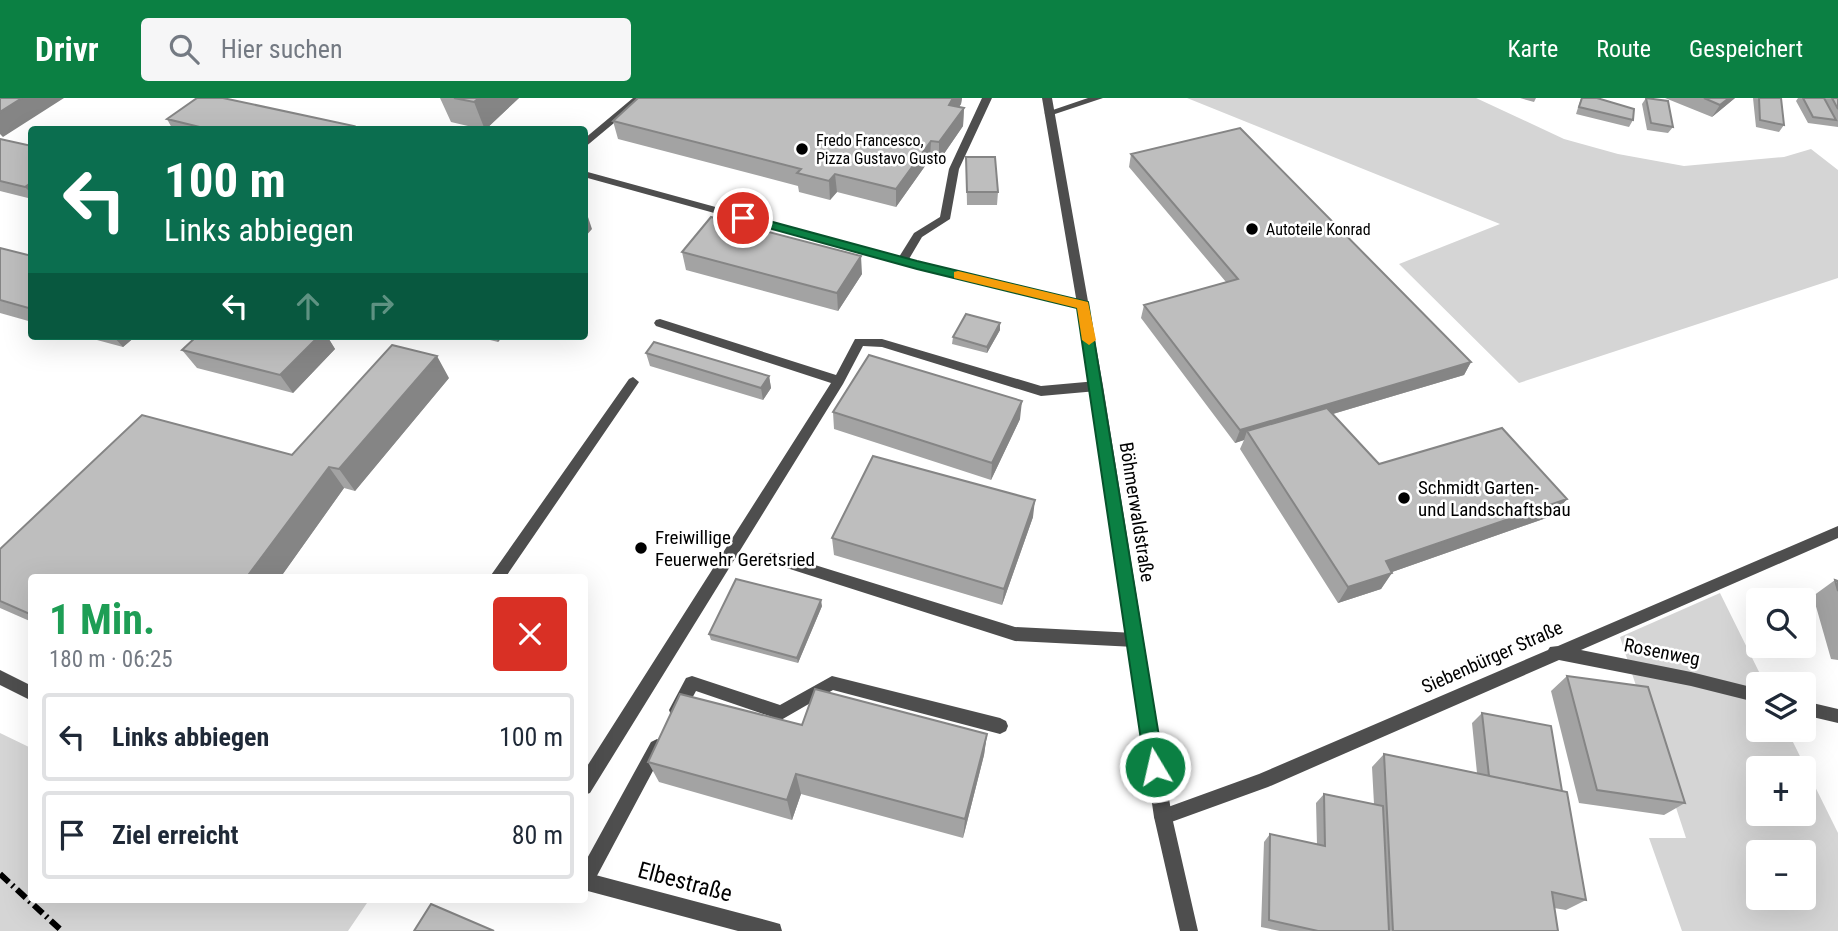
<!DOCTYPE html>
<html lang="de">
<meta charset="utf-8">
<style>
:root{--surface:#fff;--page:#f6f6f7;--text:#1f2937;--muted:#747a83;--line:#e0e1e3;--accent:#0b8043}
body{margin:0;font-family:"Roboto Condensed",sans-serif;background:var(--page);color:var(--text);height:100vh;display:flex;flex-direction:column;font-size:26px;white-space:nowrap}
*{box-sizing:border-box;margin:0}
p{font-size:23px;color:var(--muted)}
.icon{flex:none;width:38px;height:38px;fill:none;stroke:currentColor;stroke-width:2;stroke-linecap:round;stroke-linejoin:round}
.map{position:relative;flex:1;overflow:hidden}
.details{position:absolute;left:28px;top:476px;width:560px;height:329px;display:flex;flex-direction:column;background:var(--surface);border-radius:7px;box-shadow:0 7px 28px #0002}
.details>*{flex:none}
.banner{position:absolute;left:28px;top:28px;width:560px;height:214px;border-radius:7px;box-shadow:0 7px 28px #0002;background:#0b6e4f;color:#fff;overflow:hidden}
.tools{position:absolute;left:1746px;top:490px;display:grid;gap:14px}
.tools a{display:grid;place-items:center;width:70px;height:70px;border-radius:7px;background:var(--surface);box-shadow:0 7px 28px #0002;font-size:35px}
.pin{position:absolute;display:grid;place-items:center;width:60px;height:60px;color:#fff;margin:-30px;border:4px solid #fff;border-radius:50%;box-shadow:0 2px 7px #0007}
.me{position:absolute;width:77px;margin:-38px;rotate:351deg;stroke-linejoin:round;filter:drop-shadow(0 0 5px #0008)}
.turn{display:flex;align-items:center;gap:24px;height:147px;padding:0 21px;font-size:32px}
.turn .icon{width:91px;height:91px;stroke-width:2.5}
.turn b{display:block;font-size:49px;line-height:60px}
.lanes{display:flex;align-items:center;height:66px;padding:0 21px;background:#0003;justify-content:center;gap:35px;direction:ltr}
.lanes .off{opacity:.35}
.round{display:grid;place-items:center;flex:none;width:74px;height:74px;border-radius:7px;background:var(--page)}
.headline{display:flex;align-items:center;justify-content:space-between;height:119px;padding:0 21px}
h1{font-size:42px;font-weight:700;line-height:52px;color:#1e9e55}
ul{padding:0;list-style:none}
li{display:flex;align-items:center;gap:21px;height:88px;margin:0 14px 10px;padding:0 7px;border:4px solid var(--line);border-radius:7px}
li div{flex:1}
li b{display:block;font-size:26px}
li em{font-style:normal}
header{display:flex;align-items:center;gap:42px;box-sizing:border-box;height:98px;padding:0 35px;background:var(--accent);color:#fff}
header strong{font-size:33px}
nav{display:flex;gap:38px;margin-inline-start:auto;font-size:24px}
.search{width:490px;height:63px;background:var(--page);display:flex;align-items:center;gap:18px;box-sizing:border-box;padding:0 24px;border-radius:7px;color:var(--muted);font-size:26px}
.map>svg:first-child{display:block}
.green{fill:#d5d5d5;fill-rule:evenodd}
.lines{fill:none;stroke-linecap:round;stroke-linejoin:round}
.service{fill:#4e4e4e;fill-rule:evenodd}
.minor{fill:#4e4e4e;fill-rule:evenodd}
.tertiary{fill:#4e4e4e;fill-rule:evenodd}
.rail{stroke:#000;stroke-width:6;stroke-dasharray:12 4.5 2 4.5;stroke-linecap:butt}
.wall{fill:#a3a3a3}
.shaded-wall{fill:#858585}
.building{fill:#bebebe;stroke:#858585;stroke-width:2}
.route{fill:#0b8043;stroke:#07532c;stroke-width:2}
.slow{fill:#f59e0b}
.poi-dot{fill:#000;stroke:#fff;stroke-width:2.5}
.labels{text-anchor:middle;dominant-baseline:central;stroke-width:5;stroke-linejoin:round;paint-order:stroke}
.far-poi-label{font-size:16px;fill:#000;stroke:#fff;text-anchor:start}
.poi-label{font-size:19px;fill:#000;stroke:#fff;text-anchor:start}
.street-label{font-size:19px;fill:#000;stroke:#fff}
.near-street-label{font-size:23px;fill:#000;stroke:#fff}
</style>
<header>
<strong>Drivr</strong>
<div class="search"><svg class="icon" aria-label="search" viewBox="0 0 24 24"><circle cx="10" cy="10" r="6"/><path d="M15 15l6 6"/></svg>Hier suchen</div>
<nav><a>Karte</a><a>Route</a><a>Gespeichert</a></nav>
</header>
<div class="map">
<svg width="1838" height="833" viewBox="0 0 1838 833">
<rect width="100%" height="100%" fill="#fff"/>
<!-- green -->
<path class="green" d="M1187,0H1476L1564,41L1618,56L1684,68L1784,59L1811,51L1838,72V180L1519,285L1399,166L1500,126Z
M1720,495L1765,586H1759V632H1787L1838,735V833H1682L1649,740H1686L1620,539ZM1759,670H1804V716H1759ZM1759,754H1804V800H1759Z
M0,635L31,650L32,802H369L348,833H0Z"/>
<g class="lines">
<!-- service -->
<path class="service" d="M633,0H644L584,50V41Z
M982,0H992L959,71L950,121L922,139L909,161L1083,203L1087,204V210L1083,211L902,167L584,79V73L899,159L914,135L940,119L949,71Z
M660,221L836,277L855,241H882L1041,288L1097,283L1103,288L1097,293L1041,298L882,249L863,248L843,286L590,695L584,697V673L831,285L656,228L654,225L656,222Z
M633,279L639,284L637,287L505,480H489L629,281Z
M773,454L1015,529L1135,535L1140,537L1143,542L1140,547L1135,549L1015,543L768,464L766,460L768,456Z
M692,578L780,607L832,578L1000,620L1006,623L1008,628L1006,633L1000,636L833,592L781,622L696,593L683,617L677,619L671,617L669,612L686,580Z
M657,641L663,644L665,649L663,654L591,789L584,792V766L651,644Z"/>
<!-- minor -->
<path class="minor" d="M1088,0H1103L1052,17L1044,15Z
M1838,428V440L1581,552L1691,574L1759,591V605L1691,588L1559,562L1268,689L1163,727L1157,725L1154,719L1157,713L1259,676L1548,552L1550,549L1558,548Z
M0,572L32,588V603L0,587Z
M1804,603L1838,611V625L1804,617Z
M584,774L773,824L780,826L782,833H738L584,792Z"/>
<!-- tertiary -->
<path class="tertiary" d="M1042,0H1052L1103,288L1172,719L1198,833H1180L1154,719L1091,288Z"/>
<!-- rail -->
<path class="rail" d="M0,776L62,833"/>
</g>
<!-- wall -->
<path class="wall" d="M440,0H519L485,32L451,24Z
M638,0H962L961,6L959,9L964,10L963,28L939,63L930,61L896,109L837,94L830,102L799,94L798,88L618,41L613,23Z
M1520,0H1536L1534,4Z
M1581,0H1597L1633,22L1629,29L1576,16Z
M1646,0H1650L1673,29L1668,35L1647,32L1642,6Z
M1665,0H1735L1712,19Z
M1753,0H1781L1784,27L1779,34L1756,29Z
M1798,0H1838V29L1808,25L1796,3Z
M167,21L354,28L356,32H173Z
M0,41L32,48V101L0,93Z
M1131,56L1471,264L1464,277L1333,316L1379,366L1567,401L1552,418L1392,474L1381,491L1338,505L1240,351L1244,342L1235,345L1141,220L1144,207L1226,184L1129,69Z
M966,59L998,94L997,107H967Z
M0,150L32,158V224L0,215Z
M682,154L862,176L838,213L686,172Z
M1000,225V232L987,255L952,246L953,239Z
M82,238H136L123,249Z
M197,238H327L335,251L293,295L197,270L182,252Z
M474,238H503L498,244Z
M646,255L769,278L771,290L763,302L650,268Z
M449,280L355,393L344,390L280,480H32V524L0,510V451L292,357Z
M833,314L1020,321L991,382L834,331Z
M1033,419L1002,507L834,457L832,440Z
M1835,482L1838,483V562L1831,561L1813,498Z
M822,508L798,565L711,542L709,536Z
M1567,578L1685,705L1664,717L1579,705L1551,593Z
M1482,615L1562,693L1586,802L1566,812L1554,810L1558,833H1280L1261,829L1264,744L1270,736L1317,747L1316,705L1324,696L1374,706L1372,669L1384,656L1477,675L1472,625Z
M802,627L987,636L984,657L963,740L801,696L792,722L659,684L648,664Z"/>
<!-- shaded-wall -->
<path class="shaded-wall" d="M22,0H64L3,39L0,36V14Z
M479,0H519L485,32L474,4Z
M953,0H962L961,6L948,25L949,7Z
M1729,0H1735L1712,19L1720,7Z
M964,10L963,28L939,63V44Z
M931,43L930,61L896,109V91Z
M835,76L837,94L830,102L829,83Z
M32,84V96L25,89Z
M586,113L592,131L584,140V115Z
M861,158L862,176L838,213L837,195Z
M1000,225V232L987,255V249Z
M113,238H136L123,249Z
M319,238H327L335,251L293,295L280,277Z
M496,238H503L498,244Z
M437,258L449,280L355,393L339,371Z
M1471,264L1464,277L1251,340L1247,333L1244,342L1235,345L1240,332Z
M769,278L771,290L763,302L761,290Z
M1022,303L1020,321L991,382L992,365Z
M329,369L344,390L280,480H246Z
M1567,401L1552,418L1375,480L1386,463Z
M1035,402L1033,419L1002,507L1004,491Z
M1392,475L1381,491L1338,505L1348,489Z
M821,502L822,508L798,565L797,560Z
M987,636L984,657L963,740L965,721Z
M796,676L801,696L792,722L787,702Z"/>
<!-- building -->
<path class="building" d="M0,0H22L0,14Z
M197,0H223L354,28L350,32H212L167,21Z
M454,0H479L474,4Z
M638,0H953L949,7L964,10L939,44L931,43L896,91L835,76L829,83L797,75L801,71L613,23Z
M1582,0H1597L1634,11L1633,22L1579,9Z
M1646,0L1668,3L1673,29L1651,25Z
M1704,0H1729L1720,7Z
M1759,0H1781L1784,27L1760,22Z
M1803,0H1824L1836,22L1813,19Z
M1832,0H1838V11Z
M1240,30L1471,264L1240,332L1144,207L1238,181L1131,56Z
M0,41L32,48V84L25,89L0,83Z
M966,59H995L998,94H967Z
M711,119L861,158L837,195L682,154Z
M0,150L32,158V211L0,202Z
M966,216L1000,225L987,249L953,239Z
M197,238H319L280,277L182,252Z
M654,244L769,278L761,290L646,255Z
M392,247L437,258L339,371L329,369L246,480H32V517L0,503V451L142,317L292,357Z
M869,257L1022,303L992,365L833,314Z
M1327,310L1379,366L1502,330L1567,401L1386,463L1392,475L1348,489L1247,333Z
M873,358L1035,402L1004,491L832,440Z
M736,481L821,502L797,560L709,536Z
M1835,482L1838,483V493Z
M1567,578L1648,589L1685,705L1597,692Z
M815,591L987,636L965,721L796,676L787,702L648,664L680,596L802,627Z
M1482,615L1551,628L1562,693L1489,678Z
M1384,656L1567,694L1586,802L1552,794L1558,833H1393Z
M1324,696L1383,708L1389,833H1318L1269,822L1270,736L1325,748Z
M431,806L494,833H414Z"/>
<!-- route -->
<path class="route" d="M743,116L917,163L1088,204L1164,669L1162,675L1155,678L1148,675L1145,669L1077,210L917,171L739,122V117Z"/>
<!-- slow -->
<path class="slow" d="M958,173L1088,204L1096,242L1089,247L1082,242L1077,210L954,180V174Z"/>
<!-- markers -->
<g class="poi-dot">
<circle cx="802" cy="51" r="7"/>
<circle cx="1252" cy="131" r="7"/>
<circle cx="1404" cy="400" r="7"/>
<circle cx="641" cy="450" r="7"/>
</g>
<g class="labels">
<!-- far-poi labels -->
<g class="far-poi-label">
<text x="816" y="42">Fredo Francesco,<tspan x="816" dy="18">Pizza Gustavo Gusto</tspan></text>
<text x="1266" y="131">Autoteile Konrad</text>
</g>
<!-- poi labels -->
<g class="poi-label">
<text x="1418" y="389">Schmidt Garten-<tspan x="1418" dy="22">und Landschaftsbau</tspan></text>
<text x="655" y="439">Freiwillige<tspan x="655" dy="22">Feuerwehr Geretsried</tspan></text>
</g>
<!-- street labels -->
<g class="street-label">
<text transform="translate(1137 414) rotate(81)">Böhmerwaldstraße</text>
<text transform="translate(1662 554) rotate(11)">Rosenweg</text>
<text transform="translate(1492 559) rotate(-24)">Siebenbürger Straße</text>
</g>
<!-- near-street labels -->
<g class="near-street-label">
<text transform="translate(685 784) rotate(15)">Elbestraße</text>
</g>
</g>
</svg>
<div class="tools">
<a><svg class="icon" aria-label="search" viewBox="0 0 24 24"><circle cx="10" cy="10" r="6"/><path d="M15 15l6 6"/></svg></a>
<a><svg class="icon" aria-label="layers" viewBox="0 0 24 24"><path d="M12 4l9 5-9 5-9-5zM3 14l9 5 9-5"/></svg></a>
<a>+</a>
<a>−</a>
</div>
<div class="pin" style="left:743px;top:120px;background:#d93025"><svg class="icon" aria-label="arrive" viewBox="0 0 24 24"><path d="M6 21V4h12l-3 4 3 4H6"/></svg></div>
<svg class="me" style="left:1155px;top:669px" viewBox="-20 -20 40 40"><circle r="17" fill="#0b8043" stroke="#fff" stroke-width="3"/><path d="M0-11L8 9 0 5-8 9z" fill="#fff"/></svg>
<div class="banner">
<div class="turn"><svg class="icon" aria-label="left" viewBox="0 0 24 24"><path d="M17 20v-9H6M10 6l-5 5 5 5"/></svg><div><b>100 m</b>Links abbiegen</div></div>
<div class="lanes"><svg class="icon" aria-label="left" viewBox="0 0 24 24"><path d="M17 20v-9H6M10 6l-5 5 5 5"/></svg><svg class="icon off" aria-label="ahead" viewBox="0 0 24 24"><path d="M12 20V5M6 11l6-6 6 6"/></svg><svg class="icon off" aria-label="right" viewBox="0 0 24 24"><path d="M7 20v-9h11M14 6l5 5-5 5"/></svg></div>
</div>
<section class="details">
<div class="headline"><div><h1>1 Min.</h1><p>180 m · 06:25</p></div><a class="round" style="background:#d93025;color:#fff"><svg class="icon" aria-label="close" viewBox="0 0 24 24"><path d="M6 6l12 12M18 6L6 18"/></svg></a></div>
<ul>
<li><svg class="icon" aria-label="left" viewBox="0 0 24 24"><path d="M17 20v-9H6M10 6l-5 5 5 5"/></svg><div><b>Links abbiegen</b></div><em>100 m</em></li>
<li><svg class="icon" aria-label="arrive" viewBox="0 0 24 24"><path d="M6 21V4h12l-3 4 3 4H6"/></svg><div><b>Ziel erreicht</b></div><em>80 m</em></li>
</ul>
</section>
</div>
